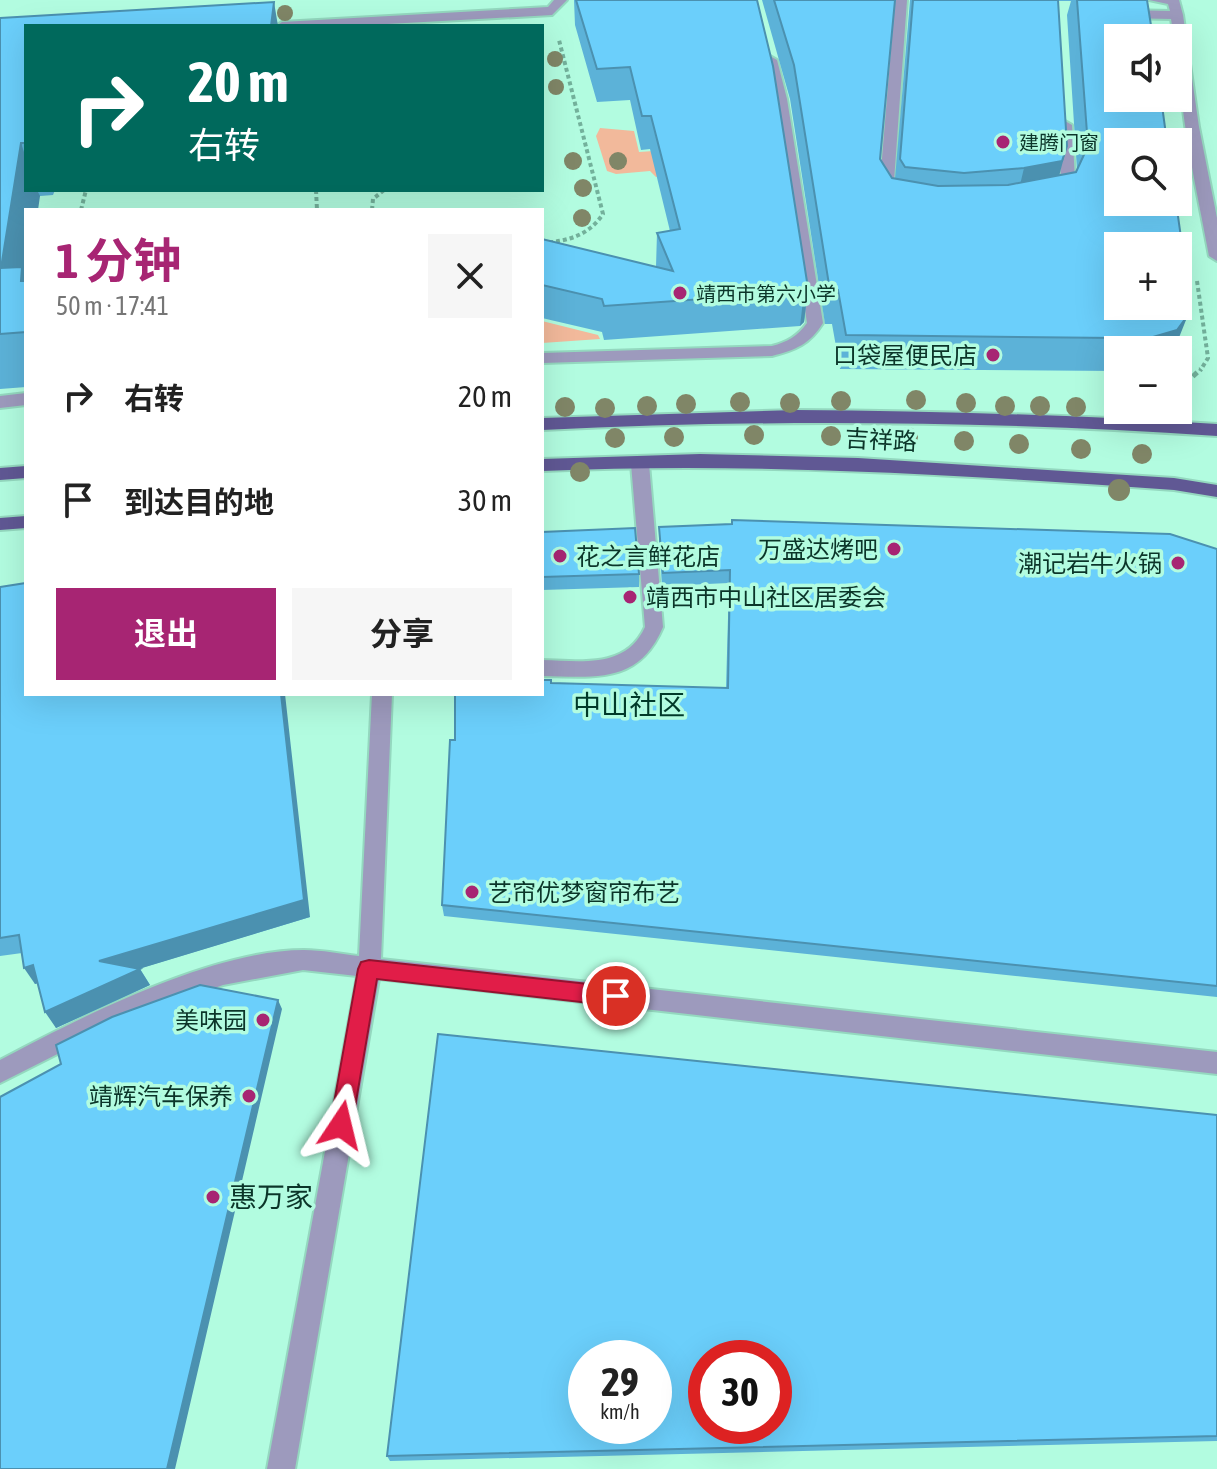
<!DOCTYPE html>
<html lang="zh">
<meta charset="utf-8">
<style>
:root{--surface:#fff;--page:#f6f6f6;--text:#222;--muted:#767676;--accent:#a72573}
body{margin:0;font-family:"Asap Condensed","Noto Sans SC",sans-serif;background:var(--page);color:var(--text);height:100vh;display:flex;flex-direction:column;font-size:30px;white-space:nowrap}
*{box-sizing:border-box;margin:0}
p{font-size:26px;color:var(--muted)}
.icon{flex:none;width:44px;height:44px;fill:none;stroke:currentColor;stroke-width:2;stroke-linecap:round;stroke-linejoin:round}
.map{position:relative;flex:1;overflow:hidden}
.drawer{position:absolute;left:24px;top:208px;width:520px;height:488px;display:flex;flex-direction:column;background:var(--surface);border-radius:0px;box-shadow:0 8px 32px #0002}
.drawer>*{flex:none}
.hud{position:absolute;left:24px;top:24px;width:520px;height:168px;border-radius:0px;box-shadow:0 8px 32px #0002;background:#00695c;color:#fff;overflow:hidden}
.controls{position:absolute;left:1104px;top:24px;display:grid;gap:16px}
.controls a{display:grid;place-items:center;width:88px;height:88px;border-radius:0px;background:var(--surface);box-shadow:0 8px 32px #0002;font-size:40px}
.speed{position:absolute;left:568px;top:1340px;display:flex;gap:16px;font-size:40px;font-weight:700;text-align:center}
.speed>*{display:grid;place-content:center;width:104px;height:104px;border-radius:50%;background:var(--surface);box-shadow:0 8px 32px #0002;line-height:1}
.speed small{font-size:20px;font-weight:400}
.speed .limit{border:12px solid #d22;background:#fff;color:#111}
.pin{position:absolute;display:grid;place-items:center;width:68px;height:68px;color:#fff;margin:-34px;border:4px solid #fff;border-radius:50%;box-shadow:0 2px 8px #0007}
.me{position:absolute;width:88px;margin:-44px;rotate:10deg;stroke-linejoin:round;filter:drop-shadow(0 0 6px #0008)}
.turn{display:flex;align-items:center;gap:28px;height:168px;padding:0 32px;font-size:36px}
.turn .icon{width:104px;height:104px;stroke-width:2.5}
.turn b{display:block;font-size:56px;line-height:68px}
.round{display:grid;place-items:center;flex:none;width:84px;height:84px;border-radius:0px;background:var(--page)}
.headline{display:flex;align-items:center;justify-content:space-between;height:136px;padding:0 32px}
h1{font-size:48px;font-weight:700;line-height:60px;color:var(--accent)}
.cta{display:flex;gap:16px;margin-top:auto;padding:16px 32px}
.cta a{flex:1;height:92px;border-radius:0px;background:var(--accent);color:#fff;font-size:32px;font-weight:700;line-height:92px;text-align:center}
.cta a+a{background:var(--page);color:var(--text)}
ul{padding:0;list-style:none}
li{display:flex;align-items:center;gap:24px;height:104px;padding:0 32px}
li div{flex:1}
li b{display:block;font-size:30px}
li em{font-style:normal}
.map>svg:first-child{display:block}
.green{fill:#f2b99b}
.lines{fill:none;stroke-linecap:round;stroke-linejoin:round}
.minor-casing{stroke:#94d8bf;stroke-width:4}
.major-casing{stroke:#94d8bf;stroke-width:4}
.path-far1{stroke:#73b19b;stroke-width:4;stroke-dasharray:4 3;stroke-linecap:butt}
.path{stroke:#73b19b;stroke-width:5;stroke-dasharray:6 4;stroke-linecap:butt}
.minor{fill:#9d9abd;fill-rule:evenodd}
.major{fill:#605894;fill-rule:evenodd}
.tree{fill:#808667}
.wall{fill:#5cb2d8;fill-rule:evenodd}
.shaded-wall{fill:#4b91b0}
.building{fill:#6bcffb;stroke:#4b91b0;stroke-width:2;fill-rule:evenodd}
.route{fill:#e11d48;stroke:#92132f;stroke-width:2}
.poi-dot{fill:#a72573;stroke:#b2fce0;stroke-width:3}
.labels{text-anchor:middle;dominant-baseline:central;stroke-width:7;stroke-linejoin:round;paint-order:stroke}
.far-poi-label{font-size:20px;fill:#0b3529;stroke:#b2fce0;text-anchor:start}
.poi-label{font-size:24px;fill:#0b3529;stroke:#b2fce0;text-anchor:end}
.street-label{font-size:24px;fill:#0b3529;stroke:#b2fce0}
.quarter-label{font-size:28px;fill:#003929;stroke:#b2fce0}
.near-poi-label{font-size:28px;fill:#0b3529;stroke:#b2fce0;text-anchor:start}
</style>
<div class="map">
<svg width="1217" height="1469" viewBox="0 0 1217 1469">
<rect width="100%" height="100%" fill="#b2fce0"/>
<!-- green -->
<path class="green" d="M600,128L634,131L639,152L683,149L686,173L656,177L650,171L616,174L607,171L596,136Z
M542,321L598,335L600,339L542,343Z"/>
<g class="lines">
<!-- minor casing -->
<g class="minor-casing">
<path id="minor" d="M554,0H567L552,15L351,26H276L282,22L548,7Z
M895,0H907L893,195L886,199L879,195Z
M1149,0H1179L1183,15L1199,127L1217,218V261L1209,256C1196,184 1178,112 1178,38H1174L1171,19L1124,18L1118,14L1124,10L1170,11L1168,4Z
M770,56L777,60L787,99L823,323C810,344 796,350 772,356L542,363V353L772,346C787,342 798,336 807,323L773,99L763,60Z
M1065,121L1072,125L1075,180L1068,200L1061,204L1054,200L1061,180L1058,125Z
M26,393V405L0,408V396Z
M640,458L649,464L663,627C639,684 596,677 542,676V660C581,661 626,669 645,627L631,464Z
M372,694H392L381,959L1217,1052V1074L379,979L295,1469H267L357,976L303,970L223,985L117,1024L0,1083V1060C81,1017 212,950 304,950C322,950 341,954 359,956Z"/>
</g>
<!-- major casing -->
<g class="major-casing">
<path id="major" d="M795,410C936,411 1076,415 1217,424V436C992,421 767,419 542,430V418Z
M700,454L858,458L1174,478L1217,485V497L1174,490C963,475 753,462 542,471V459Z
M26,466V478L0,480V468Z
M26,516V528L0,530V518Z"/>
</g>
<!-- path-far1 -->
<path class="path-far1" d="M316,190L317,210
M81,210L86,190
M372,210L373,199L384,190
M542,243C568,241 588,236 603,214L559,40
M1197,281L1208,358L1200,371"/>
<!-- path -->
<path class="path" d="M1178,390L1201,369"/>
<!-- minor -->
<use href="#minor" class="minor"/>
<!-- major -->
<use href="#major" class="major"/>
</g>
<!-- trees -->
<g class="tree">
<circle cx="285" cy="13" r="8"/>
<circle cx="555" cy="59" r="8"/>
<circle cx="556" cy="87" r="8"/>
<circle cx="573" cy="161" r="9"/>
<circle cx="618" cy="161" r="9"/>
<circle cx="583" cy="188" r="9"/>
<circle cx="582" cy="218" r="9"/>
<circle cx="916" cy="400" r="10"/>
<circle cx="841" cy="401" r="10"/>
<circle cx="740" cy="402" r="10"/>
<circle cx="790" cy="403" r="10"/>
<circle cx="966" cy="403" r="10"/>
<circle cx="686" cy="404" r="10"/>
<circle cx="647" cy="406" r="10"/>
<circle cx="1005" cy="406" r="10"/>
<circle cx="1040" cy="406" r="10"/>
<circle cx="565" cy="407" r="10"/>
<circle cx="1076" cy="407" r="10"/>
<circle cx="605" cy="408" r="10"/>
<circle cx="754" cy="435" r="10"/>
<circle cx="831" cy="436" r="10"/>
<circle cx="674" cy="437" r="10"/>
<circle cx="908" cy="437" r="10"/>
<circle cx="615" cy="438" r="10"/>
<circle cx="964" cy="441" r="10"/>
<circle cx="1019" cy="444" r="10"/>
<circle cx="1081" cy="449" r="10"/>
<circle cx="1142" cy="454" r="10"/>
<circle cx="580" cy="472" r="10"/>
<circle cx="1119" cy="490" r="11"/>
</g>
<!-- wall -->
<path class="wall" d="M574,0H757L808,288L804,322L800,326L604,340L602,332L542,318V239L656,267L657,233L670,231L650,149L641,150L630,100L597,102L575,25Z
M762,0H895L880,159L892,178L895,179L910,0H908H1147L1174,350H1118V371L840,369L832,324H825L790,99ZM1058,1H1071L1067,15L1077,170L1076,172L1059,175Z
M0,18L26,26V190H55L53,195L40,196L26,210V387L0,389Z
M659,527L1217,549V997L444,916L442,905L455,740L551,683L726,688L729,583L662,586L659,540Z
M542,532L639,574V587L542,590Z
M0,587L310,917L138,969H140L150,985L56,1028L38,983L35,984L22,953L0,956Z
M1217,1115V1441L390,1461L387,1456Z"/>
<!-- shaded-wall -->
<path class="shaded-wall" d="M274,2L278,26H271Z
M21,143L26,158V190H37L40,196L38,210H26V295L1,268Z
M1067,146L1058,180L1016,202L1024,168Z
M808,288L804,322L800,326L804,292Z
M1188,315L1174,350H1148L1153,337Z
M281,694H285L310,917L109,978L99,961Z
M33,965L45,981L35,984L24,968Z
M140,969L150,985L56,1028L45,1012Z
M278,1000L282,1009L175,1469H167Z"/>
<!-- building -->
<path class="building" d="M576,0H757L773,66L808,288L804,292L604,306L602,299L542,285V239L673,271L657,233L680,229L651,116H642L630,67L597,69Z
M774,0H895L880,159L892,178L938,186L1008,185L1076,172L1088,146L1077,0H1147L1153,38H1118V98H1161L1167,142H1118V202H1176L1186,273L1188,315L1177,330L1153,337L1116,338L846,335L838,290L830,291L794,65ZM1118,246H1178V306H1118Z
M913,0H1058L1067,146L1062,161L1024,168L964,173L905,167L900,159Z
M274,2L271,26H26V143H21L1,268L22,267L21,281H26V332L0,334V18Z
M732,520L1170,534L1217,549V986L442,905L450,740H455V694H542V680H551V683L728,688L730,570L663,573L659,527L732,524Z
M635,528L639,574L542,577V532Z
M26,583V694H281L304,900L99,961L140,969L45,1012L33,965L24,968L19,935L0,938V587Z
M200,985L278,1000L167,1469H0V1097L61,1064L56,1045L112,1017Z
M438,1034L1217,1115V1436L387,1456ZM586,1358H654V1426H586ZM706,1358H774V1426H706Z"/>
<!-- route -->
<path class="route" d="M369,960L616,987L623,990L626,996L623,1003L616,1006L377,979L352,1125L349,1133L341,1136L334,1133L330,1125L358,969L361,962Z"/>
<!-- markers -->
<g class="poi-dot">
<circle cx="1003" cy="142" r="8"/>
<circle cx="680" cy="293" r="8"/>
<circle cx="993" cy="355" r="8"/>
<circle cx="894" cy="549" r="8"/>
<circle cx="560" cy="556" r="8"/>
<circle cx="1178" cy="563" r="8"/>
<circle cx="630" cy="597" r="8"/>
<circle cx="472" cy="892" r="8"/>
<circle cx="263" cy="1020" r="8"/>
<circle cx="249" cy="1096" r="8"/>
<circle cx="213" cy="1197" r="8"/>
</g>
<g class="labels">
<!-- far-poi labels -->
<g class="far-poi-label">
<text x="1019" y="142">建腾门窗</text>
<text x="696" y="293">靖西市第六小学</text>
</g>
<!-- poi labels -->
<g class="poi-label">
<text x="977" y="355">口袋屋便民店</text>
<text x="878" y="549">万盛达烤吧</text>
<text x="576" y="556" text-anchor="start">花之言鲜花店</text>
<text x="1162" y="563">潮记岩牛火锅</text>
<text x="646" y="597" text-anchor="start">靖西市中山社区居委会</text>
<text x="488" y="892" text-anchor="start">艺帘优梦窗帘布艺</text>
<text x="247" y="1020">美味园</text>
<text x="233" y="1096">靖辉汽车保养</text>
</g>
<!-- street labels -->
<g class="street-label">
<text transform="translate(881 440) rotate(3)">吉祥路</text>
</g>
<!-- quarter labels -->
<g class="quarter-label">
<text x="629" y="705">中山社区</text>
</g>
<!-- near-poi labels -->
<g class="near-poi-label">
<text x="229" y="1197">惠万家</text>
</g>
</g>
</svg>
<div class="controls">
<a><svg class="icon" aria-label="sound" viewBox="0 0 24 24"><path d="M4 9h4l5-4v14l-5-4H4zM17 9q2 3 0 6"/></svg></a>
<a><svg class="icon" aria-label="search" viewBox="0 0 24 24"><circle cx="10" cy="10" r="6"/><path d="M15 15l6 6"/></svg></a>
<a>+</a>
<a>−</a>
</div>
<div class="speed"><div>29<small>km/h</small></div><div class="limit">30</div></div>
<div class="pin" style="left:616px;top:996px;background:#d93025"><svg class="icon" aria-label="arrive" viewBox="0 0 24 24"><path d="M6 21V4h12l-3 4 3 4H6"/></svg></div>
<svg class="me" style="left:341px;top:1125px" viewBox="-20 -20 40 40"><path d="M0-17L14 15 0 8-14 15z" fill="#e11d48" stroke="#fff" stroke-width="4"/></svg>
<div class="hud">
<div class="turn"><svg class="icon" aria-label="right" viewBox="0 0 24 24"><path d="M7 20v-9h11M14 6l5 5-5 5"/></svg><div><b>20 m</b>右转</div></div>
</div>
<section class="drawer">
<div class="headline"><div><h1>1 分钟</h1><p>50 m · 17:41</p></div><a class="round"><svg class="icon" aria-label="close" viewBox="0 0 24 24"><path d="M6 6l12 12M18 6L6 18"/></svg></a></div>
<ul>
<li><svg class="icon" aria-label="right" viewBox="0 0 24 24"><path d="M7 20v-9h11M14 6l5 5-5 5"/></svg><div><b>右转</b></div><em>20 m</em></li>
<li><svg class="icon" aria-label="arrive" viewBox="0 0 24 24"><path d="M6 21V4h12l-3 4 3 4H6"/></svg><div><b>到达目的地</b></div><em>30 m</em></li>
</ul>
<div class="cta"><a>退出</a><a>分享</a></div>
</section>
</div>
